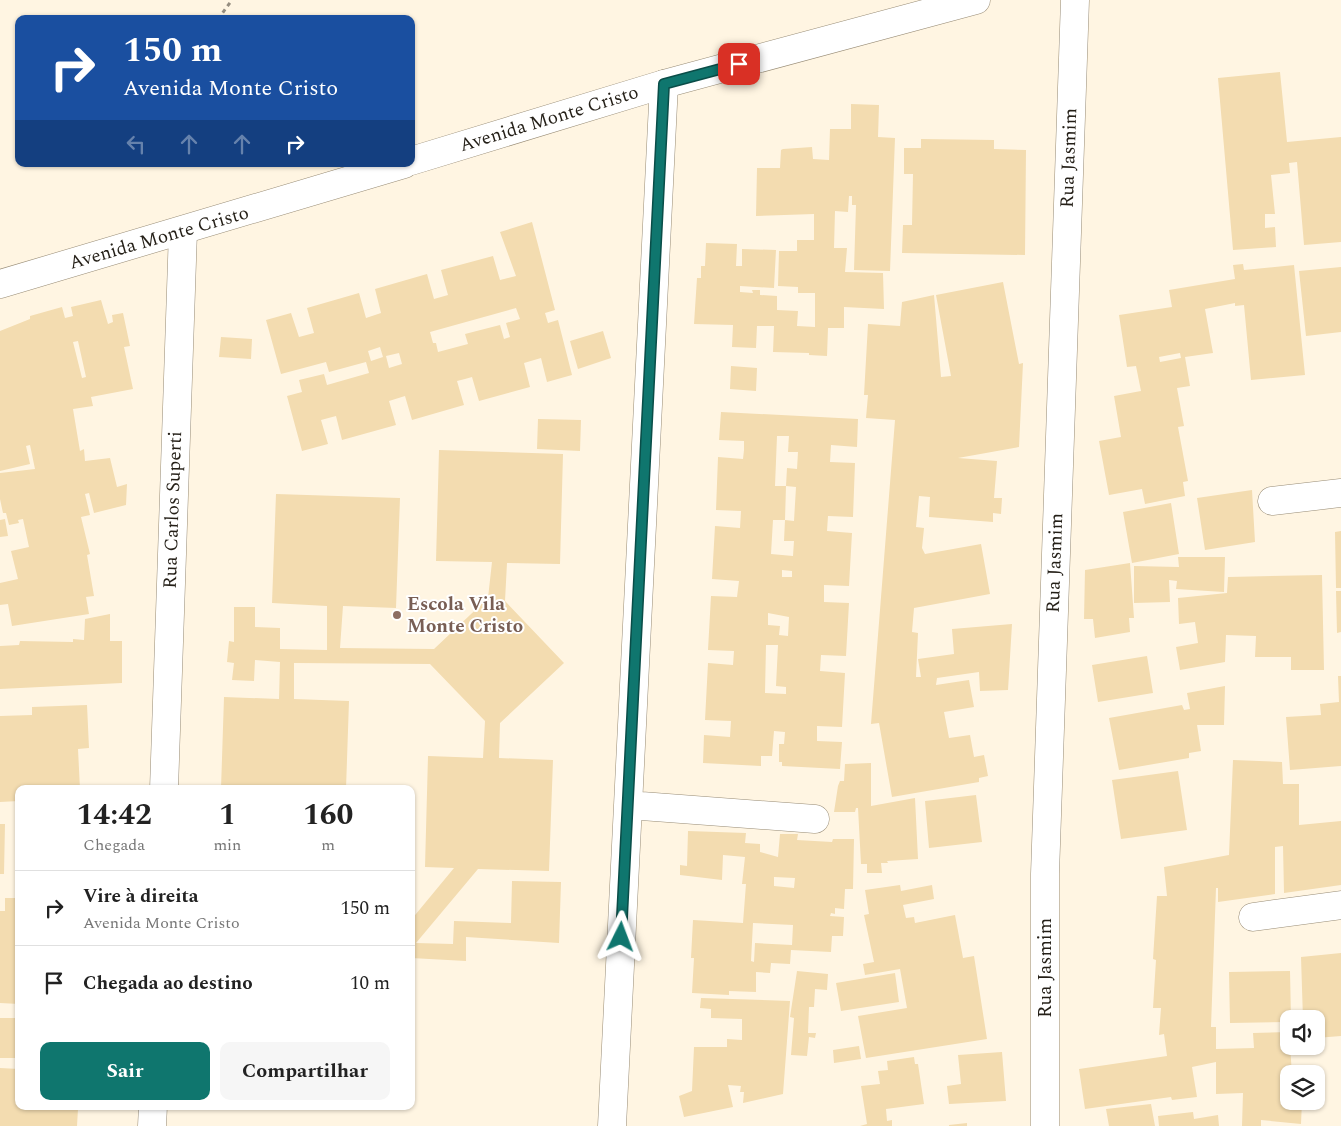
<!DOCTYPE html>
<html lang="pt">
<meta charset="utf-8">
<style>
:root{--surface:#fff;--page:#f6f6f6;--text:#222;--muted:#767676;--line:#e0e0e0;--accent:#0f766e}
body{margin:0;font-family:Spectral,serif;background:var(--page);color:var(--text);height:100vh;display:flex;flex-direction:column;font-size:19px;white-space:nowrap}
*{box-sizing:border-box;margin:0}
p{font-size:16px;color:var(--muted)}
.icon{flex:none;width:28px;height:28px;fill:none;stroke:currentColor;stroke-width:2;stroke-linecap:round;stroke-linejoin:round}
.map{position:relative;flex:1;overflow:hidden}
.panel{position:absolute;left:15px;top:785px;width:400px;height:325px;display:flex;flex-direction:column;background:var(--surface);border-radius:10px;box-shadow:0 1px 4px #0004}
.panel>*{flex:none}
.guide{position:absolute;left:15px;top:15px;width:400px;height:152px;border-radius:10px;box-shadow:0 1px 4px #0004;background:#1a4fa0;color:#fff;overflow:hidden}
.controls{position:absolute;left:1280px;top:1010px;display:grid;gap:10px}
.controls a{display:grid;place-items:center;width:45px;height:45px;border-radius:10px;background:var(--surface);box-shadow:0 1px 4px #0004;font-size:25px}
.pin{position:absolute;display:grid;place-items:center;width:42px;height:42px;color:#fff;margin:-21px;border-radius:10px;box-shadow:0 2px 8px #0006}
.me{position:absolute;width:55px;margin:-28px;rotate:3deg;stroke-linejoin:round;filter:drop-shadow(0 0 4px #0008)}
.turn{display:flex;align-items:center;gap:18px;height:105px;padding:0 25px;font-size:22px}
.turn .icon{width:65px;height:65px;stroke-width:2.5}
.turn b{display:block;font-size:35px;line-height:42px}
.lanes{display:flex;align-items:center;height:48px;padding:0 25px;background:#0003;justify-content:center;gap:25px;direction:ltr}
.lanes .off{opacity:.35}
.eta{display:flex;justify-content:space-evenly;align-items:center;height:85px;text-align:center}
.eta b{font-size:30px;font-weight:700;line-height:35px}
.primary-button{display:flex;gap:10px;margin-top:auto;padding:10px 25px}
.primary-button a{flex:1;height:58px;border-radius:10px;background:var(--accent);color:#fff;font-size:20px;font-weight:700;line-height:58px;text-align:center}
.primary-button a+a{background:var(--page);color:var(--text)}
ul{padding:0;list-style:none}
li{display:flex;align-items:center;gap:15px;height:75px;padding:0 25px;border-top:1px solid var(--line)}
li div{flex:1}
li b{display:block;font-size:19px}
li em{font-style:normal}
.map>svg:first-child{display:block}
.building{fill:#f3dcb0;fill-rule:evenodd}
.lines{fill:none;stroke-linecap:round;stroke-linejoin:round}
.street-casing{stroke:#988c76;stroke-width:29}
.secondary-casing{stroke:#988c76;stroke-width:29}
.path{stroke:#958d7f;stroke-width:3;stroke-dasharray:4 4;stroke-linecap:butt}
.street{stroke:#fff;stroke-width:28}
.secondary{stroke:#fff;stroke-width:28}
.route-casing{stroke:#0a4d48;stroke-width:12}
.route{stroke:#0f766e;stroke-width:9}
.education-dot{fill:#8d6e63;stroke:#fff;stroke-width:2}
.labels{text-anchor:middle;dominant-baseline:central;stroke-width:4;stroke-linejoin:round;paint-order:stroke}
.street-label{font-size:19px;fill:#241f17;stroke:#fff}
.education-label{font-size:19px;font-weight:bold;fill:#785e54;stroke:#fff;text-anchor:start}
</style>
<div class="map">
<svg width="1341" height="1126" viewBox="0 0 1341 1126">
<rect width="100%" height="100%" fill="#fff5e2"/>
<!-- building -->
<path class="building" d="M1280,72L1287,142L1341,137V242L1304,245L1297,162L1289,163L1290,173L1271,175L1275,214H1265V228L1275,227L1276,247L1233,250L1218,78Z
M851,104L879,105L878,137L895,138L890,271L854,270L856,205H852V196H849L848,212L835,211L834,248H847L845,272L883,273L884,309L844,307V328H828L827,356L809,355V353L773,352L774,326H757L756,348L732,347L733,325L694,324L697,278H701V266H705L706,243L737,244L736,266H742V249L776,250L774,288L740,286V292L753,293L752,290H760V295L777,296V310L798,311L797,326L815,327V293H798V287L778,286L779,251H797V240H814V214L756,216L757,168H780L781,150L783,149L812,147L813,159L829,160L830,129H851Z
M921,139L994,140V149L1026,150L1025,255L902,253L903,225H912L913,174H904V148H921Z
M532,222L555,310L545,313L548,323L558,320L572,375L547,382L541,358L524,363L530,387L479,401L472,377L465,379L457,381L464,405L412,420L405,396L389,401L396,425L342,440L336,416L321,420L328,444L302,451L287,396L302,392L299,380L324,374L327,385L369,373L366,362L329,372L326,362L281,374L266,320L291,313L299,337L314,333L307,308L359,293L366,318L381,313L375,289L427,274L434,299L448,295L441,270L493,256L500,280L516,276L500,232ZM516,308L520,319L506,323L510,337L504,339L500,325L465,334L468,344L438,352L436,343H433L430,332ZM380,347L383,357L371,361L368,351ZM399,353L402,364L389,368L386,356Z
M1243,264L1244,270L1294,265L1305,375L1251,380L1244,305L1235,306V303L1205,309L1213,353L1185,357L1190,386L1177,388L1184,426L1178,427L1188,481L1183,482L1185,496L1145,504L1142,489L1109,495L1099,441L1121,437L1114,396L1141,391L1136,366L1127,367L1119,315L1172,307L1169,290L1235,279L1233,265ZM1180,353L1181,358L1160,362L1159,357Z
M1341,267V332L1306,336L1299,271Z
M1003,282L1019,364L1023,363L1019,447L958,458L997,461L994,498H1002L1001,514L993,513V522L929,517L930,497L919,496L916,527L924,528L922,548L925,554L981,544L990,594L914,608L912,632L918,633L916,677H921L918,659L954,654L952,629L1012,624L1008,690L980,691L979,672L937,678L936,685L969,680L974,707L944,712L949,738L970,735L974,757L984,755L988,776L979,778V782L892,797L879,723L871,724L895,420L866,418L868,395H864L868,324L900,326L902,302L934,295L941,377L951,376L936,295Z
M101,300L108,324L113,322L112,315L123,313L130,346L124,347L133,389L91,397L93,406L73,409L80,451L84,449L85,461L110,458L117,487L127,484L126,505L94,513L89,493L85,494L90,515L81,517L90,554L87,555L94,596L86,597L89,614L12,626L8,604L0,605V583L18,579L11,551L29,547L23,519L18,520L19,523L9,525L6,513H3L0,499V473L35,469L30,445L26,446L30,464L0,471V331L30,319V316L62,307L65,318L73,316L71,307ZM78,341L86,377L82,378L73,342Z
M603,331L611,358L578,369L570,341Z
M221,337L252,339L251,359L219,357Z
M731,366L757,368L756,391L730,389Z
M721,412L858,419L857,447L831,445L830,462L855,463L853,517L828,516L827,531L852,533L849,586L824,585V602L849,603L846,656L821,655L820,671L845,673L842,727L817,726V741L842,742L840,769L782,766V762H779V744H784L785,732L774,731L772,756H761V766L703,763L704,735L730,737L731,721L705,720L708,663L733,665L734,651L708,650L711,596L737,597L739,581L712,579L715,526L740,528L741,511L716,510L718,457L743,459L744,450V441L719,440ZM777,436H789L788,452H798L797,469L787,468L786,486H775ZM786,486L796,487L794,521L785,520L784,541H794L793,556L771,554L773,520H785ZM782,570L792,571V577H782ZM768,613L789,617L788,636L779,635L780,626L768,625ZM766,645H778L776,686L786,687V694L765,693Z
M538,419L581,420L580,451L537,449Z
M439,450L563,454L560,564L507,563L505,601L564,663L500,723L499,758L553,760L549,871L478,869L416,943L453,944L454,921L511,923L512,881L561,882L559,943L466,937V961L411,958V920L454,868L425,867L428,756L483,758L485,721L430,664L294,663V699L349,701L346,789H221L224,697L279,699L280,662L255,660L254,681L232,680L234,663L227,662L229,641L234,642V607H255V627L280,628V649L327,650V606L272,603L276,494L400,498L396,608L343,606L340,648L434,649L488,598L492,562L436,561Z
M1252,490L1255,542L1205,550L1197,498Z
M1171,503L1179,554L1132,563L1123,512Z
M5,519L8,536L0,537V520Z
M1341,531V588H1336L1335,532Z
M1178,557H1225L1224,592L1176,589L1177,581L1169,580L1170,602L1134,603V566L1179,567Z
M1130,563L1134,618H1129L1130,632L1095,638L1093,619H1084L1085,570Z
M1322,575L1324,670H1291V657H1255L1256,636L1226,635L1225,662L1180,670L1176,647L1198,643L1195,622L1179,624L1178,598L1227,593L1228,577Z
M1336,591H1341V632L1337,633Z
M110,614V641H122V683L0,689V646L19,645L20,641L73,642V639L84,640L85,619Z
M1147,656L1153,693L1098,702L1092,665Z
M1338,676H1341V766L1290,770L1286,717L1321,715L1320,704L1339,702Z
M1225,686L1224,725H1197L1201,751L1189,753V758L1119,770L1109,718L1182,705L1184,710L1190,709L1187,693Z
M87,705L89,748L78,749L80,789H19V801L0,802V716L32,715V707Z
M1233,760L1282,762L1283,784H1299V825L1341,821V885L1284,893L1283,846L1275,847V894L1218,902V888H1216L1211,1027H1216V1049L1254,1048L1253,1033L1289,1032L1292,1074H1289V1101H1302L1301,1124L1261,1120V1126H1242L1243,1093L1216,1094V1062L1192,1067L1197,1097L1172,1100L1171,1097L1085,1109L1079,1069L1167,1056L1164,1034L1159,1035L1161,1008H1153L1156,960L1153,959L1157,896H1167L1164,867L1229,855Z
M871,763V806L915,798L918,859L887,861L888,863H881L882,873H867V864H861L858,808H856L855,812H834L838,786L840,781H844L845,764Z
M1178,771L1187,830L1121,839L1112,780Z
M976,795L982,842L929,848L925,801Z
M0,824H5L4,874H0Z
M688,831L746,833L745,843L760,844V852L778,857L780,834H798L797,840L832,842L833,839H854L853,889H845L844,909L835,908V914L831,913L830,916L844,917L843,936H832L831,952L791,950L790,964L771,963L770,973L756,972V992L729,991V995L692,993L694,958H691L693,920L743,923L746,884H742L745,857L723,855L722,880L680,875V865L687,866ZM774,877L795,878L794,888L774,886ZM753,923L793,925L792,945L755,943L754,962L751,961Z
M900,885L901,891L932,885L934,899L903,905L906,918L914,917L915,923L955,915L963,958L974,956L987,1039L866,1058L858,1016L907,1008L900,969L865,975L863,964L874,962L864,915L869,914L865,890Z
M5,898H19V1004L0,1003V911H5Z
M1341,953V1036L1316,1038V1019H1303L1301,957Z
M797,971L828,974L827,990L815,989L814,1007H809L808,1033H816L815,1038L809,1037L807,1056L791,1055L794,1018L790,1017Z
M1290,971L1291,1019L1289,1022L1230,1023L1229,972Z
M895,973L899,1002L841,1011L836,983Z
M701,998L790,1001L783,1094L743,1103L744,1092H740L741,1086L728,1085L733,1107L684,1117L679,1096L692,1091L694,1047H727V1039L742,1040V1019L711,1018V1009L700,1008Z
M0,1018H15V1058H0Z
M859,1046L861,1059L834,1063L833,1050Z
M1002,1052L1006,1101L949,1104L947,1086L961,1084L958,1055Z
M914,1057L915,1064H918L924,1104L886,1109L887,1121L892,1120V1126H860L867,1124L861,1086L880,1084L878,1071L888,1070L887,1061Z
M0,1068L19,1069V1106H88V1109H78L77,1126H0Z
M1151,1104L1155,1126H1109L1106,1109Z
M1193,1112L1194,1119L1218,1115L1219,1126H1159L1158,1116Z
M967,1123V1126H949V1125Z"/>
<g class="lines">
<!-- street casing -->
<g class="street-casing">
<path id="street" d="M1272,501L1341,493
M164,789L183,231
M628,805L815,819
M1253,917L1341,905
M152,1126L153,1106
M612,1126L664,84
M1045,1126V874L1075,0"/>
</g>
<!-- secondary casing -->
<g class="secondary-casing">
<path id="secondary" d="M411,161L664,84L976,0
M0,284L404,164"/>
</g>
<!-- path -->
<path class="path" d="M218,19L232,0"/>
<!-- street -->
<use href="#street" class="street"/>
<!-- secondary -->
<use href="#secondary" class="secondary"/>
</g>
<g class="lines">
<!-- route casing -->
<g class="route-casing">
<path id="route" d="M621,937L664,84L739,64"/>
</g>
<!-- route -->
<use href="#route" class="route"/>
</g>
<!-- markers -->
<circle class="education-dot" cx="397" cy="615" r="5"/>
<g class="labels">
<!-- street labels -->
<g class="street-label">
<text transform="translate(549 119) rotate(-17)">Avenida Monte Cristo</text>
<text transform="translate(1069 158) rotate(-88)">Rua Jasmim</text>
<text transform="translate(159 238) rotate(-16)">Avenida Monte Cristo</text>
<text transform="translate(173 510) rotate(-88)">Rua Carlos Superti</text>
<text transform="translate(1055 563) rotate(-88)">Rua Jasmim</text>
<text transform="translate(1045 968) rotate(-90)">Rua Jasmim</text>
</g>
<!-- education labels -->
<g class="education-label">
<text x="407" y="604">Escola Vila<tspan x="407" dy="22">Monte Cristo</tspan></text>
</g>
</g>
</svg>
<div class="controls">
<a><svg class="icon" aria-label="sound" viewBox="0 0 24 24"><path d="M4 9h4l5-4v14l-5-4H4zM17 9q2 3 0 6"/></svg></a>
<a><svg class="icon" aria-label="layers" viewBox="0 0 24 24"><path d="M12 4l9 5-9 5-9-5zM3 14l9 5 9-5"/></svg></a>
</div>
<div class="pin" style="left:739px;top:64px;background:#d93025"><svg class="icon" aria-label="arrive" viewBox="0 0 24 24"><path d="M6 21V4h12l-3 4 3 4H6"/></svg></div>
<svg class="me" style="left:621px;top:937px" viewBox="-20 -20 40 40"><path d="M0-17L14 15 0 8-14 15z" fill="#0f766e" stroke="#fff" stroke-width="4"/></svg>
<div class="guide">
<div class="turn"><svg class="icon" aria-label="right" viewBox="0 0 24 24"><path d="M7 20v-9h11M14 6l5 5-5 5"/></svg><div><b>150 m</b>Avenida Monte Cristo</div></div>
<div class="lanes"><svg class="icon off" aria-label="left" viewBox="0 0 24 24"><path d="M17 20v-9H6M10 6l-5 5 5 5"/></svg><svg class="icon off" aria-label="ahead" viewBox="0 0 24 24"><path d="M12 20V5M6 11l6-6 6 6"/></svg><svg class="icon off" aria-label="ahead" viewBox="0 0 24 24"><path d="M12 20V5M6 11l6-6 6 6"/></svg><svg class="icon" aria-label="right" viewBox="0 0 24 24"><path d="M7 20v-9h11M14 6l5 5-5 5"/></svg></div>
</div>
<section class="panel">
<div class="eta">
<div><b>14:42</b><p>Chegada</p></div>
<div><b>1</b><p>min</p></div>
<div><b>160</b><p>m</p></div>
</div>
<ul>
<li><svg class="icon" aria-label="right" viewBox="0 0 24 24"><path d="M7 20v-9h11M14 6l5 5-5 5"/></svg><div><b>Vire à direita</b><p>Avenida Monte Cristo</p></div><em>150 m</em></li>
<li><svg class="icon" aria-label="arrive" viewBox="0 0 24 24"><path d="M6 21V4h12l-3 4 3 4H6"/></svg><div><b>Chegada ao destino</b></div><em>10 m</em></li>
</ul>
<div class="primary-button"><a>Sair</a><a>Compartilhar</a></div>
</section>
</div>
